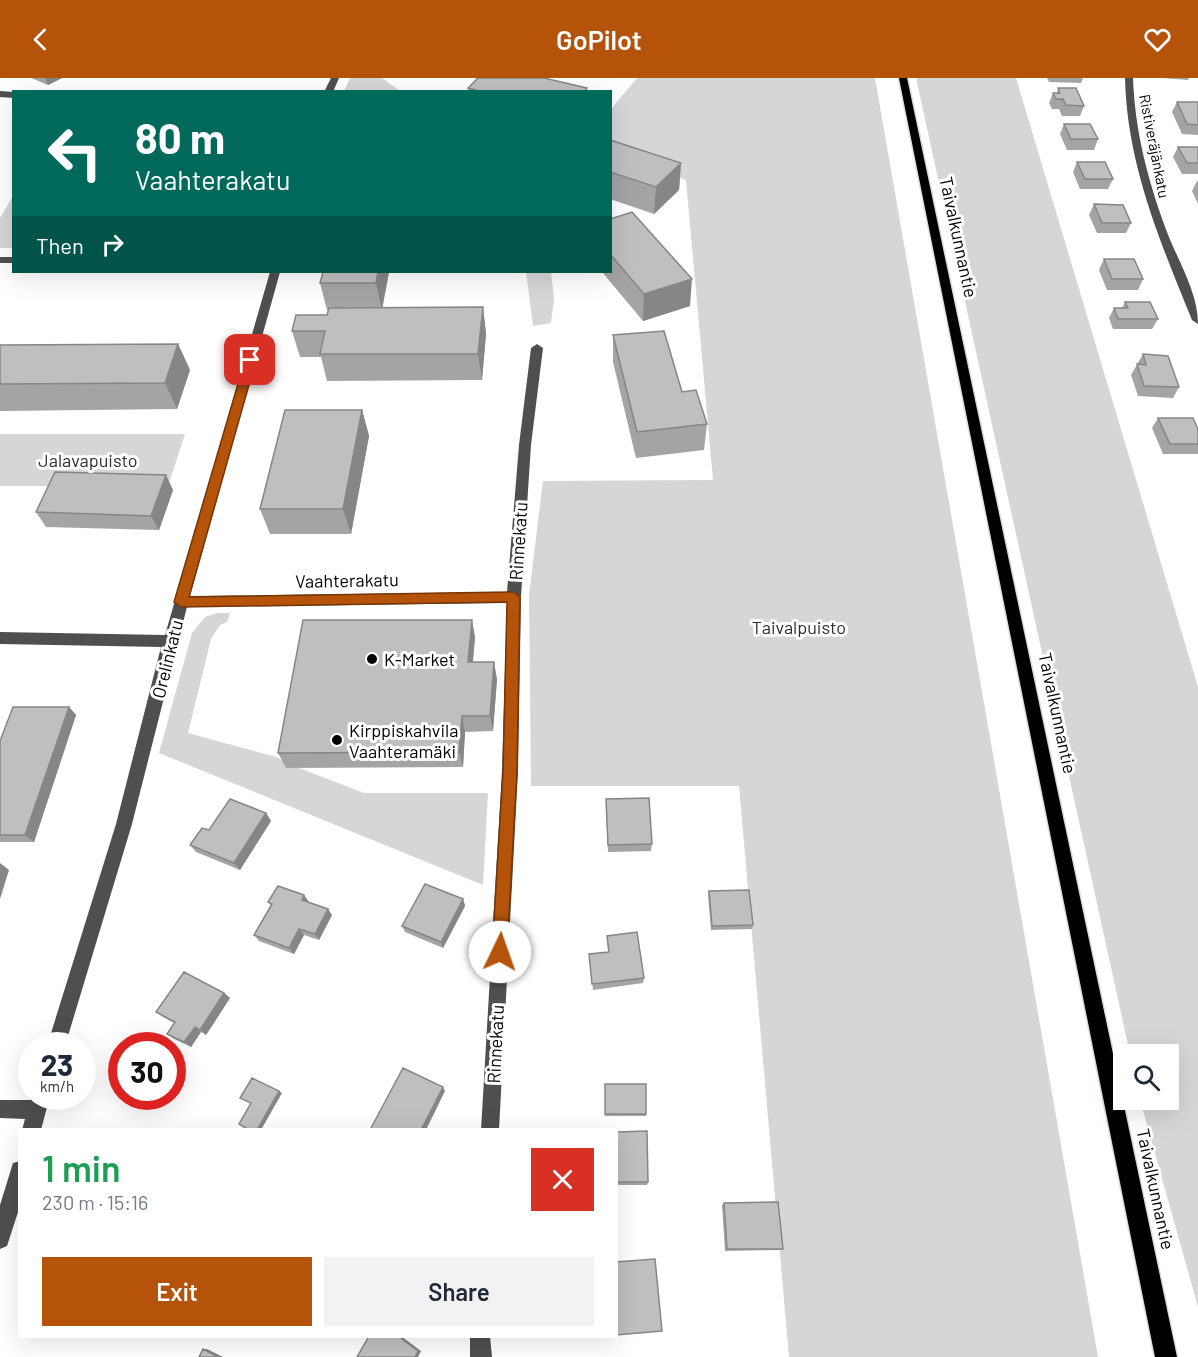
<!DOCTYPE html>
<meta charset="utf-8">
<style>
:root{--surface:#fff;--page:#f2f2f3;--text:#1f2937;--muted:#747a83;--accent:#b45309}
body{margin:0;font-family:Barlow,sans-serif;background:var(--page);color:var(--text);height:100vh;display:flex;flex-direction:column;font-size:22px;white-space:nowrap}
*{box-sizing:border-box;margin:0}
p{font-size:20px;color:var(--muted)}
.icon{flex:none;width:33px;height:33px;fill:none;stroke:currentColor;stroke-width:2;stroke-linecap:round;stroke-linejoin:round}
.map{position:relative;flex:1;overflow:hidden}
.sheet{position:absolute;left:18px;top:1050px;width:600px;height:210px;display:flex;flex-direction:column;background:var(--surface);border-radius:0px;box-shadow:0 6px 24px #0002}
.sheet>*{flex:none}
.hud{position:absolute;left:12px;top:12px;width:600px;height:183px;border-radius:0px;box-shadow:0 6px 24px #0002;background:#00695c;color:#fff;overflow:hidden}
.buttons{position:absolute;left:1113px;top:966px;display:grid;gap:12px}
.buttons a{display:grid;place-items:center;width:66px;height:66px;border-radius:0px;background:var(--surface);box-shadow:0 6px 24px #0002;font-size:30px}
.speed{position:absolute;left:18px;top:954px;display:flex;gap:12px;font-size:30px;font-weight:700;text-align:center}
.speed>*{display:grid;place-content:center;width:78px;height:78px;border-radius:50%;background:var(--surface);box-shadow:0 6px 24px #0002;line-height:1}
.speed small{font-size:15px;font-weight:400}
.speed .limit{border:9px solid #d22;background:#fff;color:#111}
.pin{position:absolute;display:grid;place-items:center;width:51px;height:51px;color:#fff;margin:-26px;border-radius:12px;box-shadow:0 3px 9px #0006}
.me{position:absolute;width:66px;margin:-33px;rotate:3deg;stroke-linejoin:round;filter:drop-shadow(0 0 4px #0008)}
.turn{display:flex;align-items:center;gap:21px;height:126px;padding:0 24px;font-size:27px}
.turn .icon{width:78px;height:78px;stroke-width:2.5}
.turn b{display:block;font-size:42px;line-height:51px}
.then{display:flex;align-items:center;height:57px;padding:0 24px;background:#0003;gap:12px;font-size:22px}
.round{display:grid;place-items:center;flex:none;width:63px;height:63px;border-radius:0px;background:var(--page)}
.summary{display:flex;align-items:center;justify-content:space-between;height:102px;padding:0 24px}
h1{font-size:36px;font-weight:600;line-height:45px;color:#1e9e55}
.button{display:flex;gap:12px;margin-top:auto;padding:12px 24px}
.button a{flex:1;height:69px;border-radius:0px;background:var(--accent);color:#fff;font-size:24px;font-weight:600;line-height:69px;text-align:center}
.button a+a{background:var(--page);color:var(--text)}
header{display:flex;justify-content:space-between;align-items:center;height:78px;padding:0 24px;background:var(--accent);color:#fff;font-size:27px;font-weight:600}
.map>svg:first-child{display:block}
.green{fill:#d6d6d6}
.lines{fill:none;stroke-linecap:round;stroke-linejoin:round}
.major-casing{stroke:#dbdbdb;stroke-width:3}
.minor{fill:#4f4f4f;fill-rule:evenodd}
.major{fill:#000;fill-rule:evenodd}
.wall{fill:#a4a4a4}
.shaded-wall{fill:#868686}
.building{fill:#bfbfbf;stroke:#868686;stroke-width:1.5}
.route{fill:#b45309;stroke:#753606;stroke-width:1.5}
.poi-dot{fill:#000;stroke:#fff;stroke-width:2}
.labels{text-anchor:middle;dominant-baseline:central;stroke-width:6;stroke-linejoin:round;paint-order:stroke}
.far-street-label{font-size:15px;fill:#000;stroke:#fff}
.street-label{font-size:18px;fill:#000;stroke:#fff}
.park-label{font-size:18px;fill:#2d2d2d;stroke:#fff}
.poi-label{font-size:18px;fill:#000;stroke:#fff;text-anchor:start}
</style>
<header><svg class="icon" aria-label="back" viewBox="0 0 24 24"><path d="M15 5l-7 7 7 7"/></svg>GoPilot<svg class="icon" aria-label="heart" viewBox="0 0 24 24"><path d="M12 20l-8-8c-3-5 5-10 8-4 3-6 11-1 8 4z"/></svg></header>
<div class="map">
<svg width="1198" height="1279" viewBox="0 0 1198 1279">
<rect width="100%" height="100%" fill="#fff"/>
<!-- green -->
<path class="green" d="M350,0H382L400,13H344Z
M637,0H875L1098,1279H789L739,708H531L529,517L543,403L713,402L686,102L611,75V31Z
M916,0H1016L1198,609V1229L1140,1022H1168V976H1130Z
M13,118V170H0V140Z
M526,194H551L554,221L551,245L533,248Z
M0,356H185L168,408H0Z
M217,535H230L227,544L220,547L211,561L188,655L276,679L287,685V690H299L364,715H488L483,807L159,675L192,555L205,539Z"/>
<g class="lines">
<!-- major casing -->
<g class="major-casing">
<path id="major" d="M899,0H907L1177,1279H1155Z"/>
</g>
<!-- minor -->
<path class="minor" d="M331,0H339L333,14H324Z
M1125,0H1133C1135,54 1148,103 1167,154C1178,183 1198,214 1198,246L1192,242C1160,163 1127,87 1125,0Z
M0,13L14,14V20L0,19Z
M0,179H14V185H0Z
M270,194H280L190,518L507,514L519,367L531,270L537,266L543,270L531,367L521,519L518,693L499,1052H481L502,693L507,525L187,529L132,746L65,968H47L116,746L161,569L0,566V554L165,557Z
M32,1018H50L41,1052H22L25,1041L0,1040V1022H30Z
M20,1083V1128L7,1168L0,1171V1127L13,1085Z
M470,1258H490L492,1279H470Z"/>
<!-- major -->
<use href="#major" class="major"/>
</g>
<!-- wall -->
<path class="wall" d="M31,0H62L48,7Z
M476,0H544L587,14H468V10L477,0Z
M1047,0H1083L1081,5L1049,4Z
M1162,0H1189L1188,2Z
M1058,10L1084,28L1080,38H1062L1059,31H1052L1049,25L1053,15H1057Z
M1177,24H1198V57L1182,56L1172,34Z
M1064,46L1098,61L1094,72H1067L1060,56Z
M610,62L681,85L679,112L654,136L610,121Z
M1178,69H1198V96H1182L1173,79Z
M1077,84L1113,101L1108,111H1080L1073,94Z
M1197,103H1198V126L1192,113Z
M1094,126L1131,145L1126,155H1097L1089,137Z
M610,141L690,228L643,243L602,194H610Z
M1104,181L1143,201L1138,212H1107L1099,192Z
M389,194L382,230L483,229L486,256L482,302L327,303L321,279H300L292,253L327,237L328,232H327L320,205Z
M1125,224L1158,241L1152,251H1113L1109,240L1114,230H1122Z
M613,257L707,346L704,372L636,380L613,284Z
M178,266L190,292L177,331L0,333V267Z
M1143,276L1179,309L1173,320L1138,318L1131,297Z
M362,332L369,358L351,456H270L260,431Z
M1158,340L1198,351V376H1163L1152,350Z
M173,412L159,452L46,449L36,434Z
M475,559L473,584L497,601L493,653L465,654L463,689L286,690L278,675Z
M69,629L76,637L34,764H0V663Z
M606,728L652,766L651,773L608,774Z
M266,735L271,743L240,792L196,774L190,767L209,752Z
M709,813L753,847L752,851L711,852L708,817Z
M463,821L465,828L443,870L405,854L402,848Z
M268,824H309L332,837L319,862L304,857L294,876L259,863L254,857L271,828Z
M607,858L644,900L643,905L593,912L589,876L608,874Z
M224,915L230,920L206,957L201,954L191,969L174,961L167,956L174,945L163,939L156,934Z
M605,1006L646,1036V1038H605Z
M616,1054L648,1104L647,1107H616Z
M724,1125L783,1171L779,1172L725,1173L722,1127Z"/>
<!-- shaded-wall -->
<path class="shaded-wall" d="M45,0H62L48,7Z
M681,85L679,112L654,136L656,109Z
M378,194H389L382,232L376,205Z
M692,201L690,228L643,243L644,216Z
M483,229L486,256L482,302L478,276Z
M178,266L190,292L177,331L165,305Z
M362,332L369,358L351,456L343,431Z
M166,397L173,412L159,452L151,438Z
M472,542L475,559L471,601L468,584Z
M494,584L497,601L493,653L490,638Z
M69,629L76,637L34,764L25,757Z
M462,638L465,654L463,689L459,674Z
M266,735L271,743L240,792L234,785Z
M0,785L9,792L0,821Z
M304,817L309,824L302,822Z
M463,821L465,828L443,870L441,864Z
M328,831L332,837L319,862L315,856Z
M299,851L304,857L294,876L289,870Z
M224,915L230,920L206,957L200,952Z
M195,949L201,954L191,969L184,964Z
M443,1009L445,1013L426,1052H421Z
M279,1013L282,1015L261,1052H257Z
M398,1258H401L421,1273L418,1279H415Z
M203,1271H207L223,1279H218Z"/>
<!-- building -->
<path class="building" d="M478,0H544L587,10L584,14H483L468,10Z
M1058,10H1076L1084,28L1066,27L1063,21H1056L1053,15H1060Z
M1177,24H1198V47L1187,46Z
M1064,46H1090L1098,61H1071Z
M610,62L681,85L656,109L610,94Z
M1178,69H1198V85H1187Z
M1077,84H1105L1113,101H1085Z
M1094,126L1123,127L1131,145H1102Z
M632,134L692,201L644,216L610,176V141Z
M1104,181H1134L1143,201H1112Z
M323,194H378L376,205H320Z
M1125,224H1150L1158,241H1118L1114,230H1128Z
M483,229L478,276H320L325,253H292L296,237H327L329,230Z
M664,253L682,314L696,312L707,346L637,354L613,257Z
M178,266L165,305L0,306V267Z
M1143,276L1168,278L1179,309L1144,308L1137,286L1146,287Z
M285,332H362L343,431H260Z
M1158,340H1193L1198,351V366H1170Z
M55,394L166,397L151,438L36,434Z
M303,542H472L468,584H494L490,638H462L459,674L278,675Z
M13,629H69L25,757H0V663Z
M649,720L652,766L608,767L606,721Z
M230,721L266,735L234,785L190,767L202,750L209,752Z
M425,806L463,821L441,864L402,848Z
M278,808L304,817L302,822L328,831L315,856L299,851L289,870L254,857L272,826L268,824Z
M749,812L753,847L712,848L709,813Z
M637,854L644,900L592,906L589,876L609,874L607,858Z
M184,894L224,915L200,952L195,949L184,964L167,956L175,944L156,934Z
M403,990L443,1009L421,1052H370Z
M252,1000L279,1013L257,1052H249L239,1046L251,1025L240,1020Z
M605,1006H646V1036H605Z
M647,1053L648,1104H616V1054Z
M778,1124L783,1171H727L724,1125Z
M655,1181L662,1253L616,1257V1184Z
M369,1258H398L418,1273L415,1279H357Z
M203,1271L218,1279H199Z"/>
<!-- route -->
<path class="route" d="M250,279L256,282L189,519L514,514L520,519L517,693L507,874L505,880L500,882L494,880L492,874L503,693L507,524L181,529L174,524L245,282Z"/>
<!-- markers -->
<g class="poi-dot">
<circle cx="372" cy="581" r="6"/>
<circle cx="337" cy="662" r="6"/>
</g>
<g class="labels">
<!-- far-street labels -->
<g class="far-street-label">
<text transform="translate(1155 68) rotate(79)">Ristiveräjänkatu</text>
</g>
<!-- street labels -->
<g class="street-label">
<text transform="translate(959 159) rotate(78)">Taivalkunnantie</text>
<text transform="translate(518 463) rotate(-86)">Rinnekatu</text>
<text transform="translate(347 502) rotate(-1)">Vaahterakatu</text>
<text transform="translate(167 581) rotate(-76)">Orelinkatu</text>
<text transform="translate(1058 635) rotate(78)">Taivalkunnantie</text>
<text transform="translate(495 966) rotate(-87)">Rinnekatu</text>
<text transform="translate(1156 1111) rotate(78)">Taivalkunnantie</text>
</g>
<!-- park labels -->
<g class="park-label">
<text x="88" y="382">Jalavapuisto</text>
<text x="799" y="549">Taivalpuisto</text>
</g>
<!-- poi labels -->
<g class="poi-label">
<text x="384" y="581">K-Market</text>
<text x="349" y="652">Kirppiskahvila<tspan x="349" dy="21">Vaahteramäki</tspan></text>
</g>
</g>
</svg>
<div class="buttons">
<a><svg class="icon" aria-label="search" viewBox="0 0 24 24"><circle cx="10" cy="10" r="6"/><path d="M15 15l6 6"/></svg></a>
</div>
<div class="speed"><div>23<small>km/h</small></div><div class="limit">30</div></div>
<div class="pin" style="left:250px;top:282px;background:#d93025"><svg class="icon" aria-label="arrive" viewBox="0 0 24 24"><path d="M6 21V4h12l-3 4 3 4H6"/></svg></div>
<svg class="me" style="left:500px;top:874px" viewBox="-20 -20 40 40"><circle r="19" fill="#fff"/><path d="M0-13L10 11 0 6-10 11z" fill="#b45309"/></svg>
<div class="hud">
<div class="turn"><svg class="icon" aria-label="left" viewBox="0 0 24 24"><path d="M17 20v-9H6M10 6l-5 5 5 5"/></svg><div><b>80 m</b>Vaahterakatu</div></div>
<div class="then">Then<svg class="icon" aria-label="right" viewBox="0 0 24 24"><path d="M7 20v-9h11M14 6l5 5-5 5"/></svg></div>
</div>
<section class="sheet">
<div class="summary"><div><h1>1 min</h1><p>230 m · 15:16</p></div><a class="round" style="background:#d93025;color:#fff"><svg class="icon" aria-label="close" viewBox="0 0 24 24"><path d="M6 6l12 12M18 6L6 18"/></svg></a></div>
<div class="button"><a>Exit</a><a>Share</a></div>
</section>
</div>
